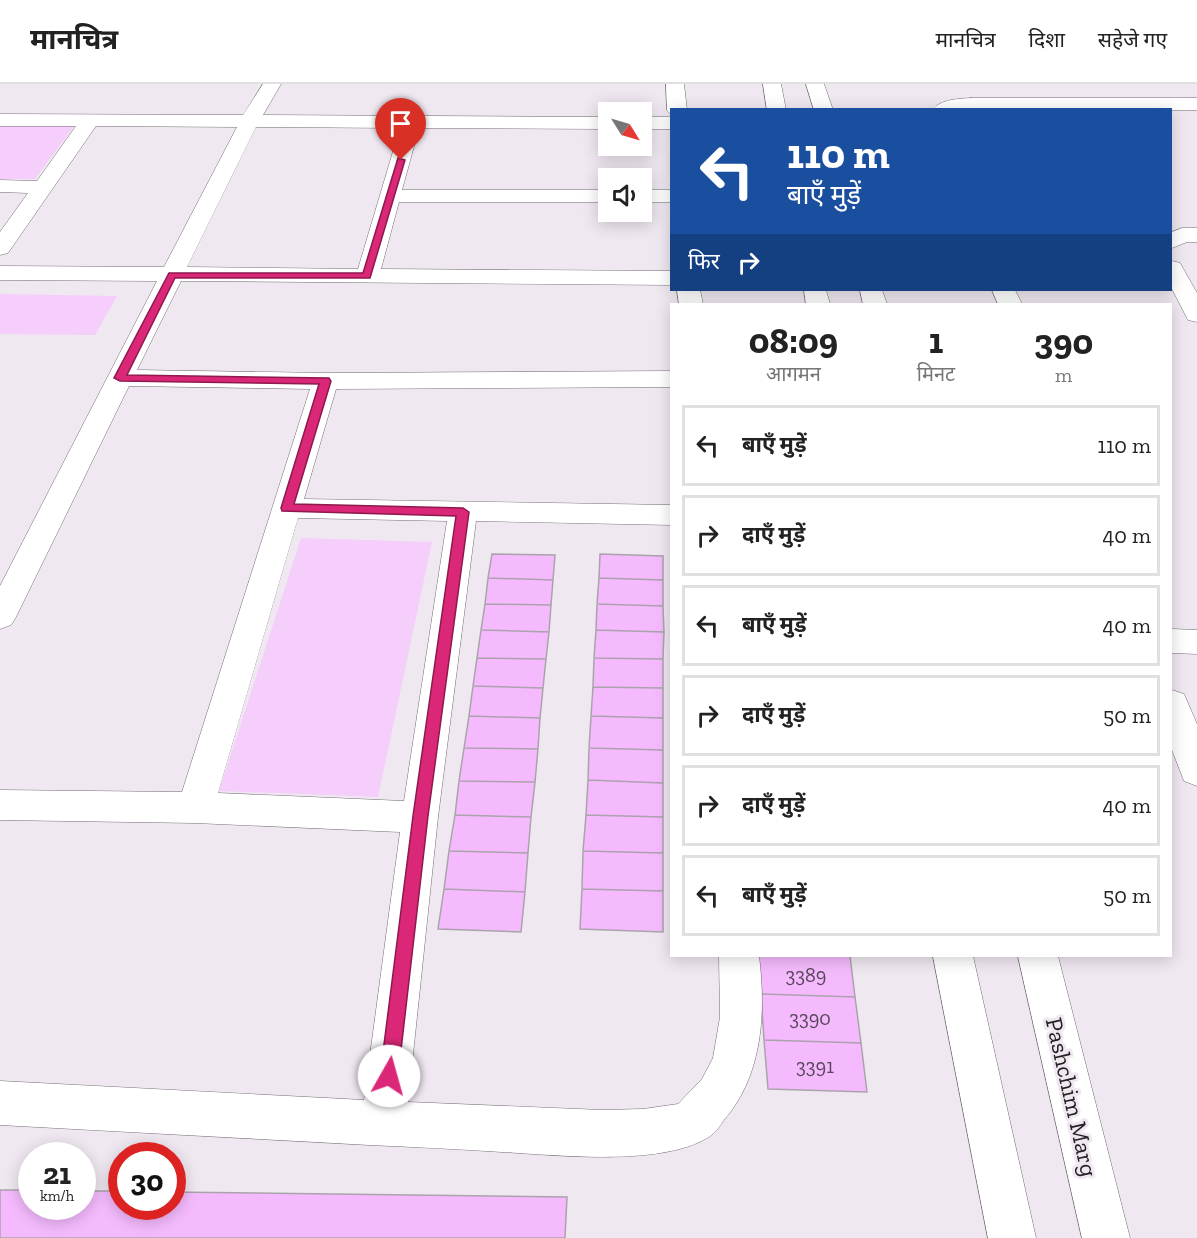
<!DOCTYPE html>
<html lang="hi">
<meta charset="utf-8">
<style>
:root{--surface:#fff;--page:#f6f6f6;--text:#222;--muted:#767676;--line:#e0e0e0}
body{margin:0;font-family:"Zilla Slab","Noto Sans Devanagari",serif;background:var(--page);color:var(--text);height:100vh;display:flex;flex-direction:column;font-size:22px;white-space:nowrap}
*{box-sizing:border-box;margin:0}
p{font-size:20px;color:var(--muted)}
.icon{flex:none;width:33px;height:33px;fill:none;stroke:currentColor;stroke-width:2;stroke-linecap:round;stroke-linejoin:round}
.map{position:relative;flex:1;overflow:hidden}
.drawer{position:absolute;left:670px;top:219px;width:502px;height:654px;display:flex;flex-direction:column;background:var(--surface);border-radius:0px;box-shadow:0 3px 15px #0003}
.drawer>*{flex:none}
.banner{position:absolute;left:670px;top:24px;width:502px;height:183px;border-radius:0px;box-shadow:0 3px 15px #0003;background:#1a4fa0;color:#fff;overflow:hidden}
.needle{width:39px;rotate:127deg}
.buttons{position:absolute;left:598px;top:18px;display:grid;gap:12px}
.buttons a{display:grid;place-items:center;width:54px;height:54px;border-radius:0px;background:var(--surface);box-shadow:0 3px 15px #0003;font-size:30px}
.speed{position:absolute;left:18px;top:1058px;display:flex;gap:12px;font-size:30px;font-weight:700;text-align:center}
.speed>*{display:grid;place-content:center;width:78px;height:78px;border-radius:50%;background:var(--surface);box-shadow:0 3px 15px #0003;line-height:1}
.speed small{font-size:15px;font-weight:400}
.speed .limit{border:9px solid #d22;background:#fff;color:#111}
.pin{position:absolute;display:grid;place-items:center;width:51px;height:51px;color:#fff;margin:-62px -26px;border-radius:50% 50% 50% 0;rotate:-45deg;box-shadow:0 0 6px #0007}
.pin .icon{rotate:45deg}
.me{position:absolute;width:66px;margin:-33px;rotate:7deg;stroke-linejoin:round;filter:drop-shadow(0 0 4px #0008)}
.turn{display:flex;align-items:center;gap:21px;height:126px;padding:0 18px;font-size:27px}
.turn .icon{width:78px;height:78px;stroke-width:2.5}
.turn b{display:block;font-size:42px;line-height:51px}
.then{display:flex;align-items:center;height:57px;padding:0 18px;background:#0003;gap:12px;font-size:22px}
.eta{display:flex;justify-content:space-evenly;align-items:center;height:102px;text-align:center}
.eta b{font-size:36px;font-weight:700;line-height:42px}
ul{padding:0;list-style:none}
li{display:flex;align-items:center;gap:18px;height:81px;margin:0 12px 9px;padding:0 6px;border:3px solid var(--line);border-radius:0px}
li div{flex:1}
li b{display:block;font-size:22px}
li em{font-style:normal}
header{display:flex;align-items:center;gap:36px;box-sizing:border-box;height:84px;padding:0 30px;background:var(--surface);border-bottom:2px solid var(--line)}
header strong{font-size:28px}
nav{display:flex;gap:33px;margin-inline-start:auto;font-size:21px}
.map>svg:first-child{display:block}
.green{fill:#f5cefb}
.building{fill:#f4bafd;stroke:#aba3ac;stroke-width:1.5}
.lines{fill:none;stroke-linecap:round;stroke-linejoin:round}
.street-casing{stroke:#726c73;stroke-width:1}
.secondary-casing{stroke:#726c73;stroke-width:1}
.street{fill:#fff;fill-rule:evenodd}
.secondary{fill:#fff;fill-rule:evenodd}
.route{fill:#db2777;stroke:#8e194d;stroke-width:1.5}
.labels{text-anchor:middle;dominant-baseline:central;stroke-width:6;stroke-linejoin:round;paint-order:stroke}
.near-number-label{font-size:20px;fill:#58475a}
.near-street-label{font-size:24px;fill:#242124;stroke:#f0e8f1}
</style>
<header>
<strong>मानचित्र</strong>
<nav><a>मानचित्र</a><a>दिशा</a><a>सहेजे गए</a></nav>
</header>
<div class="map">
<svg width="1197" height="1154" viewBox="0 0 1197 1154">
<rect width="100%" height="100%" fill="#f0e8f1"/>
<!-- green -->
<path class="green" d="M0,41H75L35,95H0Z
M0,210L117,212L95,251L0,250Z
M301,454L432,458L378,713L219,707Z"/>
<!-- building -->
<path class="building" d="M492,470L555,471L553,496L488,494Z
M600,470L663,472V496L599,494Z
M488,494L553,496L551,521L485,520Z
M599,494L663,496V522L597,520Z
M485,520L551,521L549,548L481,546Z
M597,520L663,522L664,548L596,546Z
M481,546L549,548L546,575L477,574Z
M596,546L664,548L663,575L594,574Z
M477,574L546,575L543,604L473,602Z
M594,574L663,575V604L593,603Z
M473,602L543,604L540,634L469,632Z
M593,603L663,604V634L591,632Z
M469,632L540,634L538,665L464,664Z
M591,632L663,634V666L589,664Z
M464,664L538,665L535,698L459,697Z
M589,664L663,666V699L588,696Z
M588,696L663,699V733L586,731Z
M459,697L535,698L531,733L455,731Z
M455,731L531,733L528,769L449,767Z
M586,731L663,733V769L583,767Z
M449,767L528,769L525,808L444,805Z
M583,767L663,769V807L582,805Z
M444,805L525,808L521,848L438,845Z
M582,805L663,807V848L580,845Z
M758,872H850L855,913L761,910Z
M761,910L855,913L861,959L764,956Z
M764,956L861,959L867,1008L768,1005Z
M0,1106H32V1122H82V1107H122V1122H172V1108L567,1113L565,1154H0Z"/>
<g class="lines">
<!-- street casing -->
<g class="street-casing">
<path id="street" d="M263,0H281L263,31L609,33V45L419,44L402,106H609V118H399L381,185L672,187V201L181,197L137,286L325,289L672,287V303L336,305L304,415L672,421V441L476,437L438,733L408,1018L602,1026L643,1025L678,1020L702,995L713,974L720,933L719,872H759C766,928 763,991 724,1036C720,1042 715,1049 709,1053C661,1083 557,1071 502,1068C458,1065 413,1063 369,1061C246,1054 123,1048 0,1041V997L364,1016L400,748L195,739L0,736V706L182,708L310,305L129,302L16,533L11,541L0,545V502L157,197L0,196V182L164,183L237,43L96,42L8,169L0,171V148L28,109L0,108V96L37,97L76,42H0V30L243,31ZM256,43L400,44L358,185L187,183ZM298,434L447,437L404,717L218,709Z
M666,0H684L687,26H672V30H670L667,26Z
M971,14H1197V26H932C941,15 958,15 971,14Z
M642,33H672V45H642Z
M642,106H672V118H642Z
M1182,144H1197V158H1187L1172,164V148Z
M1172,177L1180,179L1197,209V238L1188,236L1172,205Z
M677,206H700L703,220H679Z
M992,206H1015L1022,220H998Z
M1172,545L1197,546V570L1172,569Z
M1172,606L1184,610L1197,640V702L1184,697L1172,666Z"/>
</g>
<!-- secondary casing -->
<g class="secondary-casing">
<path id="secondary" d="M763,0H781L786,26H767Z
M806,0H824L833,26H814Z
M804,206H826L830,220H806Z
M860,206H882L887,220H863Z
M933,872H973L1036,1154H988Z
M1018,872H1058L1130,1154H1082Z"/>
</g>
<!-- street -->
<use href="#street" class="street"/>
<!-- secondary -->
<use href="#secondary" class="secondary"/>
</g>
<!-- route -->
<path class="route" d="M398,74L405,76L370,194H175L127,291L329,294L331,297L294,420L463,424L469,428L428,732L398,992L395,998L389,1001L382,998L380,992L413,732L456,432L282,427L281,424L319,300L120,297L114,294L169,189H363Z"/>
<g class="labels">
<!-- near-number labels -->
<g class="near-number-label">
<text x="806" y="891">3389</text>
<text x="810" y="934">3390</text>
<text x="815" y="982">3391</text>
</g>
<!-- near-street labels -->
<g class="near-street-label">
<text transform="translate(1072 1013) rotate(77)">Pashchim Marg</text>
</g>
</g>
</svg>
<div class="buttons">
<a><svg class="needle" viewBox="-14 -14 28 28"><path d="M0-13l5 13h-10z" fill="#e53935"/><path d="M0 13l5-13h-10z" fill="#767676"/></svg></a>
<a><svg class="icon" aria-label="sound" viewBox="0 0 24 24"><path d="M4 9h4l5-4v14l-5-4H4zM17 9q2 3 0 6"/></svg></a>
</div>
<div class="speed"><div>21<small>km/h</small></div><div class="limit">30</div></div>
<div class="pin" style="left:401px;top:76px;background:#d93025"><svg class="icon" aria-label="arrive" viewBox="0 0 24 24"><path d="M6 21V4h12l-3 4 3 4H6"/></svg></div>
<svg class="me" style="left:389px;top:992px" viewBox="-20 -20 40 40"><circle r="19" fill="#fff"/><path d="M0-13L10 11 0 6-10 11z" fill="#db2777"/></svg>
<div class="banner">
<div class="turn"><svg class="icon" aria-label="left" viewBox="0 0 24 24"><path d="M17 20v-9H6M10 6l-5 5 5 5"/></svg><div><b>110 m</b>बाएँ मुड़ें</div></div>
<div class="then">फिर<svg class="icon" aria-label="right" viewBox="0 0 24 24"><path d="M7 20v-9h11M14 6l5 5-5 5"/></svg></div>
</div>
<section class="drawer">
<div class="eta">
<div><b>08:09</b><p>आगमन</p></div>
<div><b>1</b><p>मिनट</p></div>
<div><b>390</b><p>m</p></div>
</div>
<ul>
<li><svg class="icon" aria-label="left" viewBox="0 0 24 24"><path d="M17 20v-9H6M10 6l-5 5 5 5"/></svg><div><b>बाएँ मुड़ें</b></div><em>110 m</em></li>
<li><svg class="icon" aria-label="right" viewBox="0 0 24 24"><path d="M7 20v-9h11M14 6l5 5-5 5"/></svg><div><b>दाएँ मुड़ें</b></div><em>40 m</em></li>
<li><svg class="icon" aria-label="left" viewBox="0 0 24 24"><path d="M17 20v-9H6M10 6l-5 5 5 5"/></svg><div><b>बाएँ मुड़ें</b></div><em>40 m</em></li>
<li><svg class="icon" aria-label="right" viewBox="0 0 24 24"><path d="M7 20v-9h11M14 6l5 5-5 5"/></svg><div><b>दाएँ मुड़ें</b></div><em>50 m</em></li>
<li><svg class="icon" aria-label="right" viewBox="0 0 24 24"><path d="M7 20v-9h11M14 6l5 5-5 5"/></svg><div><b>दाएँ मुड़ें</b></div><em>40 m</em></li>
<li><svg class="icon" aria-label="left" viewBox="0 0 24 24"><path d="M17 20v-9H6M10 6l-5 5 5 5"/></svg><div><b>बाएँ मुड़ें</b></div><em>50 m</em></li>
</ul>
</section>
</div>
